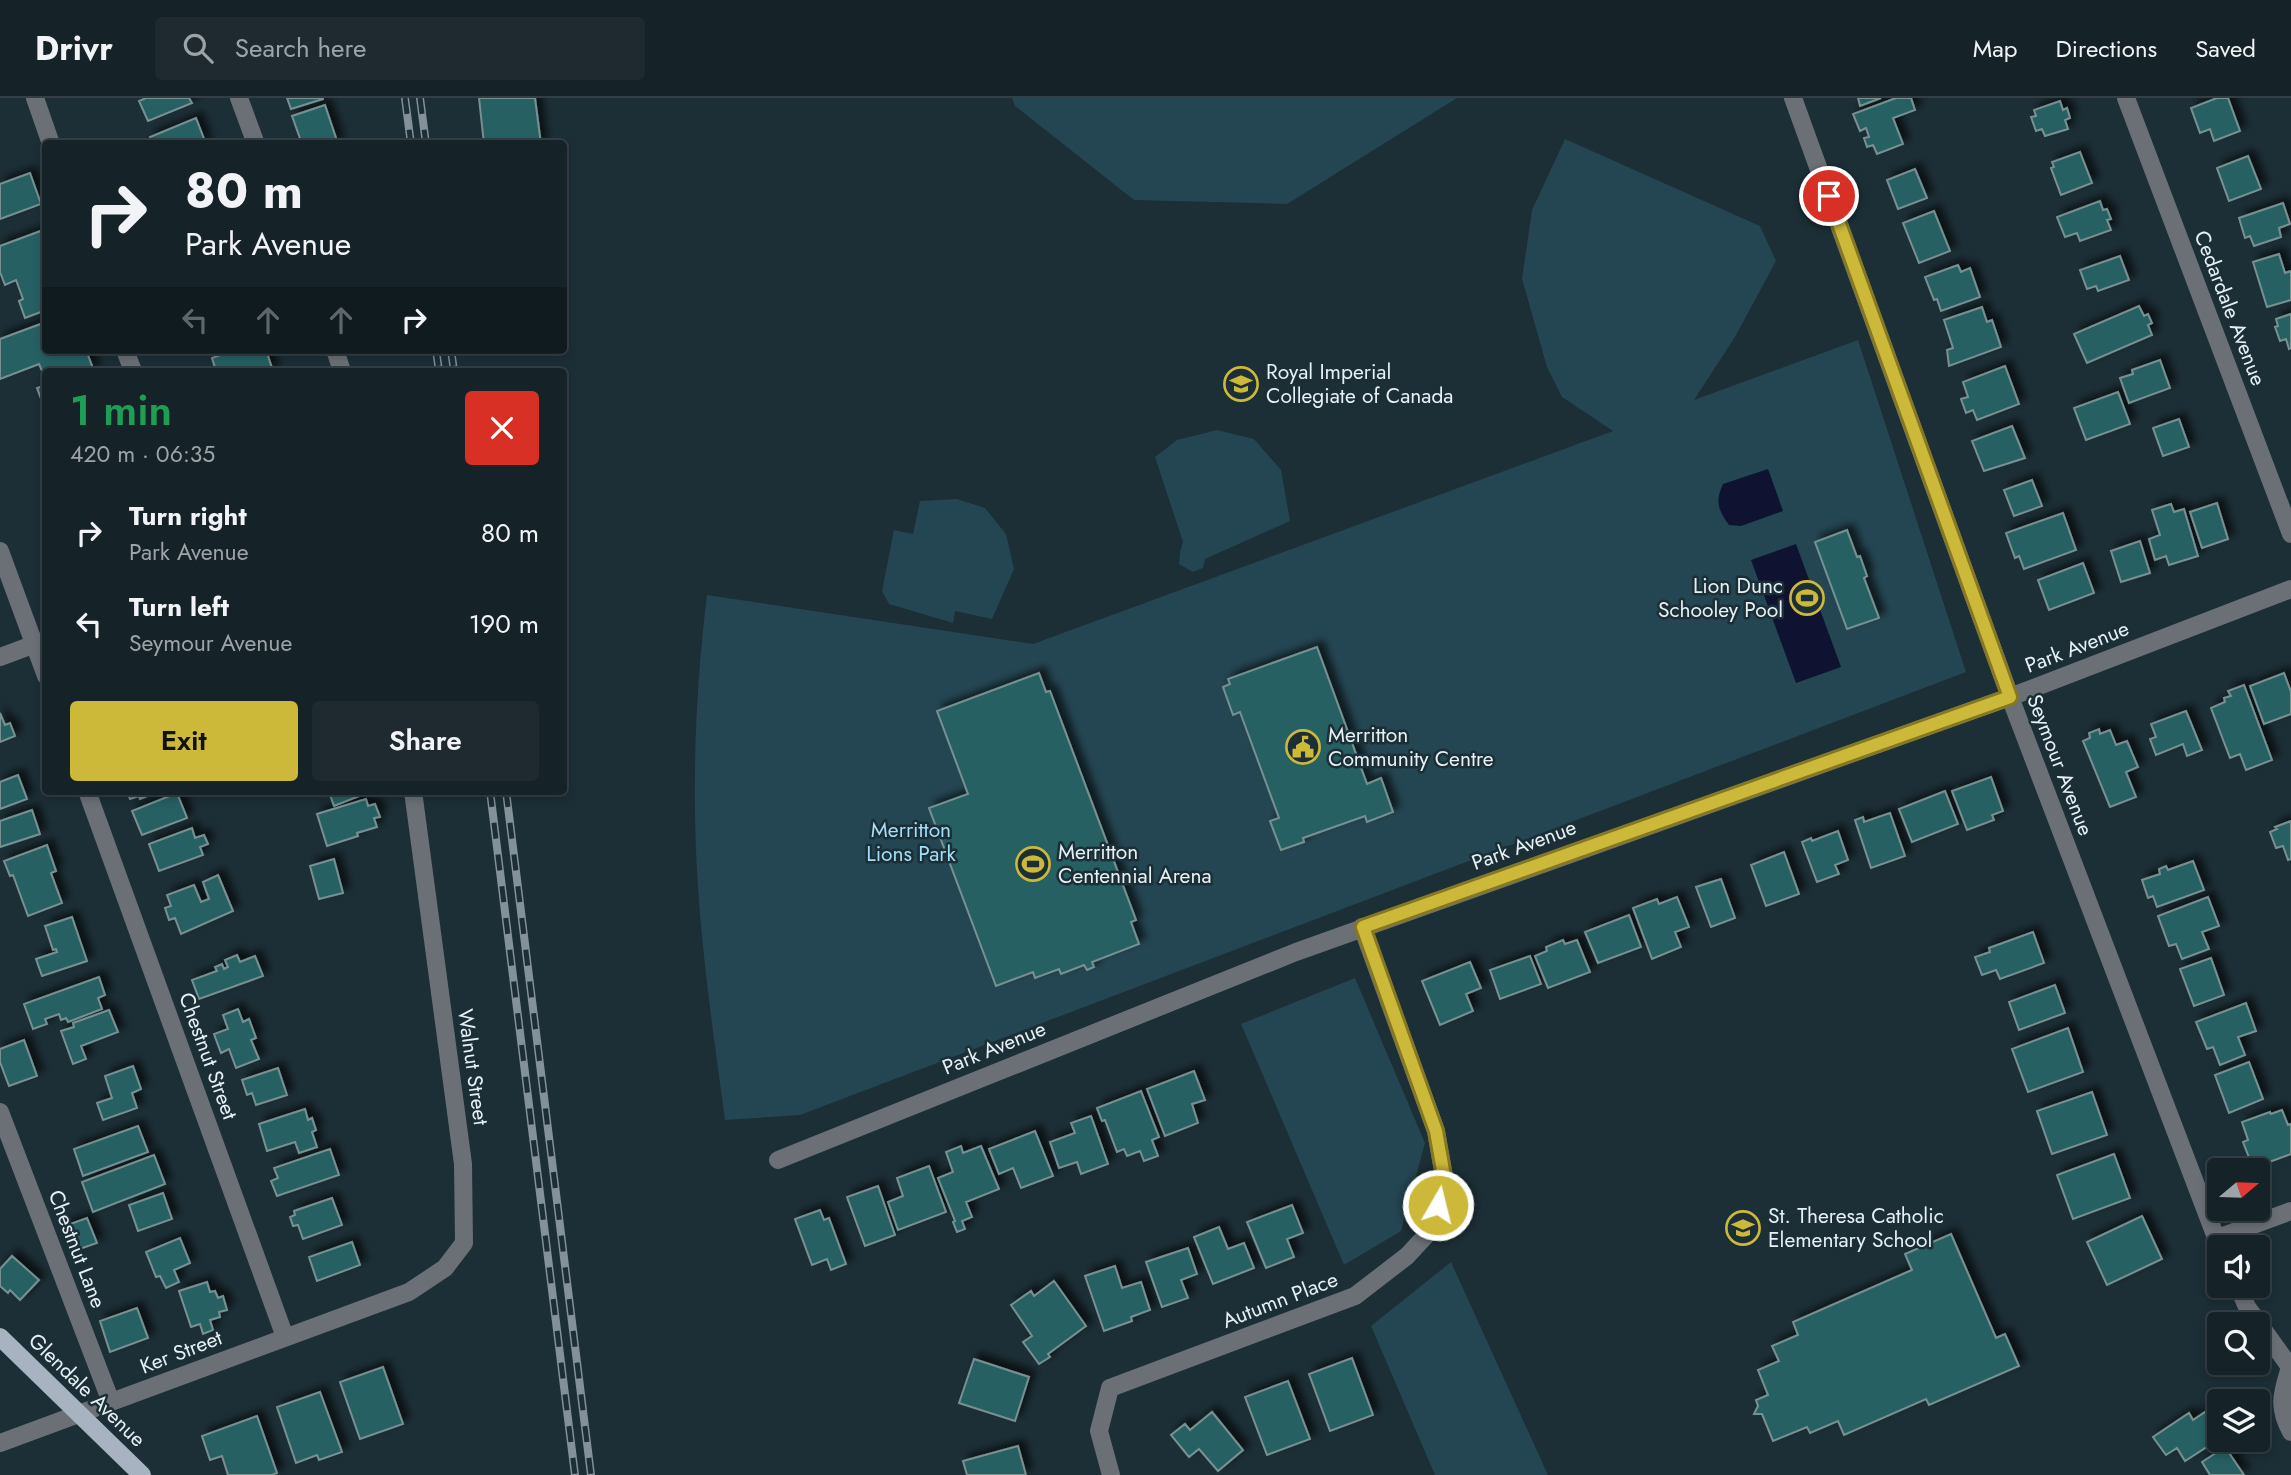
<!DOCTYPE html>
<meta charset="utf-8">
<style>
:root{--surface:#152228;--page:#1e2a30;--text:#f1f3f6;--muted:#9da4a8;--line:#343f45;--accent:#ccb939}
body{margin:0;font-family:Jost,sans-serif;background:var(--page);color:var(--text);height:100vh;display:flex;flex-direction:column;font-size:26px;white-space:nowrap}
*{box-sizing:border-box;margin:0}
p{font-size:23px;color:var(--muted)}
.icon{flex:none;width:38px;height:38px;fill:none;stroke:currentColor;stroke-width:2;stroke-linecap:round;stroke-linejoin:round}
.map{position:relative;flex:1;overflow:hidden}
.sheet{position:absolute;left:42px;top:270px;width:525px;height:427px;display:flex;flex-direction:column;background:var(--surface);border-radius:7px;box-shadow:0 4px 10px #0003,0 0 0 2px var(--line)}
.sheet>*{flex:none}
.banner{position:absolute;left:42px;top:42px;width:525px;height:214px;border-radius:7px;box-shadow:0 4px 10px #0003,0 0 0 2px var(--line);background:#152228;color:var(--text);overflow:hidden}
.needle{width:46px;rotate:71deg}
.fabs{position:absolute;left:2207px;top:1060px;display:grid;gap:14px}
.fabs a{display:grid;place-items:center;width:63px;height:63px;border-radius:7px;background:var(--surface);box-shadow:0 4px 10px #0003,0 0 0 2px var(--line);font-size:35px}
.pin{position:absolute;display:grid;place-items:center;width:60px;height:60px;color:#fff;margin:-30px;border:4px solid #fff;border-radius:50%;box-shadow:0 2px 7px #0007}
.me{position:absolute;width:77px;margin:-38px;rotate:8deg;stroke-linejoin:round;filter:drop-shadow(0 0 5px #0008)}
.turn{display:flex;align-items:center;gap:24px;height:147px;padding:0 28px;font-size:32px}
.turn .icon{width:91px;height:91px;stroke-width:2.5}
.turn b{display:block;font-size:49px;line-height:60px}
.lanes{display:flex;align-items:center;height:66px;padding:0 28px;background:#0003;justify-content:center;gap:35px;direction:ltr}
.lanes .off{opacity:.35}
.round{display:grid;place-items:center;flex:none;width:74px;height:74px;border-radius:7px;background:var(--page)}
.headline{display:flex;align-items:center;justify-content:space-between;height:119px;padding:0 28px}
h1{font-size:42px;font-weight:600;line-height:52px;color:#1e9e55}
.primary-button{display:flex;gap:14px;margin-top:auto;padding:14px 28px}
.primary-button a{flex:1;height:80px;border-radius:7px;background:var(--accent);color:#111;font-size:28px;font-weight:600;line-height:80px;text-align:center}
.primary-button a+a{background:var(--page);color:var(--text)}
ul{padding:0;list-style:none}
li{display:flex;align-items:center;gap:21px;height:91px;padding:0 28px}
li div{flex:1}
li b{display:block;font-size:26px}
li em{font-style:normal}
header{display:flex;align-items:center;gap:42px;box-sizing:border-box;height:98px;padding:0 35px;background:var(--surface);border-bottom:2px solid var(--line)}
header strong{font-size:33px}
nav{display:flex;gap:38px;margin-inline-start:auto;font-size:24px}
.search{width:490px;height:63px;background:var(--page);display:flex;align-items:center;gap:18px;box-sizing:border-box;padding:0 24px;border-radius:7px;color:var(--muted);font-size:26px}
.map>svg:first-child{display:block}
.green{fill:#244552}
.water{fill:#0f1230}
.building{fill:#276064;stroke:#789091;stroke-width:2;filter:url(#shadow)}
.lines{fill:none;stroke-linecap:round;stroke-linejoin:round}
.minor{stroke:#6a7076;stroke-width:18}
.major{stroke:#a7b3c1;stroke-width:18}
.rail-casing{stroke:#839198;stroke-width:8}
.rail{stroke:#1c2e36;stroke-width:5;stroke-dasharray:16;stroke-linecap:butt}
.route-casing{stroke:#857825;stroke-width:18}
.route{stroke:#ccb939;stroke-width:12}
.labels{text-anchor:middle;dominant-baseline:central;stroke-width:5;stroke-linejoin:round;paint-order:stroke}
.street-label{font-size:21px;fill:#e6f1f6;stroke:#1c2e36}
.poi-label{font-size:21px;fill:#e6f1f6;stroke:#1c2e36;text-anchor:start}
.park-label{font-size:21px;fill:#a2dff9;stroke:#1c2e36}
</style>
<header>
<strong>Drivr</strong>
<div class="search"><svg class="icon" aria-label="search" viewBox="0 0 24 24"><circle cx="10" cy="10" r="6"/><path d="M15 15l6 6"/></svg>Search here</div>
<nav><a>Map</a><a>Directions</a><a>Saved</a></nav>
</header>
<div class="map">
<svg width="2291" height="1377" viewBox="0 0 2291 1377">
<defs>
<filter id="shadow"><feDropShadow dx="6" dy="-6" stdDeviation="3.5" flood-color="#0009"/></filter>
</defs>
<rect width="100%" height="100%" fill="#1c2e36"/>
<!-- green -->
<path class="green" d="M1012,0H1457L1287,106L1134,102L1015,8Z
M1565,41L1760,128L1776,163L1735,239L1694,302L1858,242L1966,574L800,1017L725,1022C711,920 696,817 695,715C694,642 698,569 707,497L1033,546L1613,333L1562,299L1547,269L1522,181L1532,112Z
M1217,332L1254,341L1281,372L1290,423L1205,461L1203,470L1193,474L1179,466L1180,454L1183,444L1155,359L1177,342Z
M957,401L985,410L1006,436L1014,471L992,521L955,513L953,525L889,506L882,493L894,432L913,436L920,403Z
M1355,880L1425,1045L1401,1133L1344,1167L1241,926Z
M1451,1164L1548,1377H1435L1371,1228Z"/>
<!-- water -->
<path class="water" d="M1768,371L1783,413L1741,428L1729,427C1718,412 1715,403 1723,386Z
M1796,446L1841,569L1796,585L1751,462Z"/>
<!-- building -->
<path class="building" d="M146,0H189L192,5L148,23L139,3Z
M287,0H323V1L291,11Z
M479,0H535L541,46H484Z
M1858,0H1881L1860,8Z
M1896,0H1911L1915,12L1893,20L1903,46L1877,56L1873,47L1867,49L1864,40L1869,39L1866,30L1860,33L1853,16Z
M2217,0H2228L2240,33L2214,43L2210,31L2200,35L2191,10Z
M2060,3L2063,12L2067,10L2070,20L2065,22L2068,31L2045,38L2042,31L2036,33L2031,19L2036,18L2034,12Z
M325,7L338,46H302L292,18Z
M196,20L206,46H153L150,39Z
M2080,54L2092,85L2061,97L2051,70L2054,69L2052,64Z
M2248,58L2261,91L2229,103L2217,70Z
M1915,71L1927,100L1898,111L1887,82Z
M30,75L41,106L0,121V86Z
M2100,103L2103,112L2107,111L2111,121L2107,122L2111,132L2080,143L2077,135L2065,139L2057,119Z
M2283,105L2290,126L2279,130L2281,139L2254,148L2250,138L2245,140L2239,120Z
M1934,113L1950,153L1919,165L1903,125Z
M46,131V212L25,220L19,203L23,201L16,182L5,187L0,174V148Z
M2279,156L2285,175L2291,173V202L2267,209L2253,164Z
M2120,158L2129,182L2098,193L2096,188L2087,191L2080,172Z
M1958,167L1961,174L1970,170L1980,199L1941,213L1937,201L1934,202L1925,179Z
M2139,208L2144,218L2148,216L2152,225L2148,227L2152,237L2087,265L2074,236Z
M1982,209L1987,224L1992,222L2001,249L1949,268L1947,252L1953,250L1944,222Z
M2291,216V250L2289,251L2286,241L2280,243L2275,229L2278,228L2276,221Z
M46,224V252H86L94,273H46V282L39,266L0,281V241Z
M234,252H266L273,273H216L212,260Z
M2160,262L2170,290L2129,305L2120,280L2133,276L2132,272Z
M2005,268L2019,306L1977,322L1973,312L1966,315L1961,301L1968,299L1963,284Z
M46,287V305L43,306L37,290Z
M2118,294L2130,326L2086,342L2074,310Z
M2179,321L2189,349L2163,358L2153,330Z
M2012,328L2025,360L1984,373L1972,343Z
M2032,382L2042,408L2014,418L2004,392Z
M2217,405L2228,441L2202,450L2190,414Z
M2171,406L2174,414L2184,411L2198,458L2169,467L2166,458L2155,462L2149,441L2160,437L2152,412Z
M2063,415L2076,452L2024,471L2019,458L2015,460L2006,435Z
M1847,432L1857,459L1860,458L1867,478L1864,480L1879,520L1847,531L1815,444Z
M2140,443L2150,475L2121,484L2111,453Z
M2083,465L2094,495L2049,512L2038,482Z
M1317,549L1367,686L1381,680L1393,714L1367,724L1365,718L1303,740L1304,744L1281,752L1270,723L1279,720L1240,614L1233,617L1223,589L1230,586L1228,581Z
M1039,575L1046,594L1050,593L1136,822L1131,824L1139,846L1092,864L1094,869L1087,872L1084,867L1061,876L1059,871L1035,880L1033,874L996,888L929,710L968,696L937,613Z
M2284,575L2291,594V616L2264,626L2250,588Z
M2244,587L2272,662L2246,672L2240,656L2230,660L2211,610L2225,604L2224,600L2231,598L2228,593Z
M2186,613L2202,652L2187,658L2183,646L2156,657L2150,641L2156,639L2151,626Z
M0,615L5,627L10,625L15,638L0,644Z
M2099,631L2100,636L2110,632L2116,647L2127,643L2138,669L2126,674L2136,699L2110,709L2083,643L2090,640L2089,635Z
M18,677L27,701L0,711V684Z
M1991,679L2003,713L1992,717L1994,722L1967,732L1952,693Z
M127,693H160L140,701L139,698L130,701Z
M320,693H366L367,695L334,708L329,694L321,697Z
M1945,693L1958,726L1912,744L1899,711Z
M177,695L187,720L142,737L132,713Z
M366,701L368,708L375,706L380,719L374,720L377,729L357,735L358,738L327,748L317,716Z
M32,712L40,736L0,749V723Z
M1890,715L1905,758L1871,770L1855,722L1863,719L1864,724Z
M2291,723V761L2288,762L2283,748L2276,750L2270,734L2277,731L2275,729Z
M192,730L195,740L204,737L208,746L200,749L203,757L159,773L149,746Z
M1838,733L1848,762L1835,767L1839,776L1817,784L1802,744L1811,740L1812,743Z
M47,747L56,773L51,775L62,805L28,818L13,777L10,778L4,763Z
M1784,754L1799,796L1766,808L1751,767Z
M334,761L343,795L319,801L310,768Z
M2193,763L2204,792L2157,809L2153,798L2148,800L2142,782L2160,776L2159,771L2166,768L2168,772Z
M218,777L233,813L181,836L175,820L169,822L165,810L171,808L167,797L194,787L201,804L209,801L203,784Z
M1721,781L1735,820L1711,829L1696,789Z
M1677,799L1689,829L1675,834L1681,849L1652,861L1633,810L1657,801L1659,806Z
M2208,799L2219,828L2202,834L2209,851L2182,861L2176,846L2169,848L2158,818Z
M1629,817L1641,849L1598,865L1585,834Z
M72,819L87,863L42,878L36,861L57,854L56,851L53,852L45,828Z
M2033,834L2044,865L2000,881L1996,872L1982,877L1975,859L1990,854L1989,850Z
M1563,842L1565,846L1577,842L1590,874L1548,890L1535,858L1547,853L1546,849Z
M237,857L240,864L255,858L263,878L199,901L192,882L217,873L215,869L222,866L224,871L228,869L225,862Z
M1530,858L1541,886L1500,901L1490,872Z
M2211,860L2224,897L2194,908L2180,871Z
M1470,864L1481,890L1466,896L1473,913L1440,927L1422,883Z
M99,879L105,897L98,900L102,911L68,924L66,920L61,922L59,916L45,921L47,926L33,931L24,906Z
M2055,887L2065,915L2019,932L2009,904Z
M2246,905L2256,933L2238,939L2245,957L2220,967L2213,949L2207,951L2196,924Z
M238,911L243,924L249,921L256,940L251,942L259,961L236,970L229,951L221,955L214,936L228,931L223,917Z
M109,912L118,934L81,948L86,961L73,966L61,933L74,929L73,925Z
M2068,930L2083,974L2028,994L2012,951Z
M24,942L37,978L9,988L0,964V951Z
M2249,964L2263,1001L2229,1015L2215,977Z
M133,968L141,991L132,995L137,1010L103,1022L97,1005L112,1000L105,978Z
M278,970L287,997L256,1007L252,995L247,997L242,982Z
M1194,973L1205,1002L1192,1006L1198,1025L1165,1038L1147,991Z
M1141,993L1159,1039L1152,1042L1158,1058L1144,1063L1140,1053L1127,1058L1124,1051L1117,1054L1105,1022L1102,1023L1097,1010Z
M2092,994L2107,1037L2052,1056L2037,1013Z
M305,1011L308,1022L312,1020L316,1032L312,1034L317,1049L299,1055L295,1044L267,1053L259,1026Z
M2282,1012L2288,1027L2291,1026V1056L2253,1070L2243,1044L2248,1042L2242,1024L2270,1014L2271,1016Z
M1091,1018L1108,1066L1081,1076L1077,1064L1059,1070L1050,1044L1075,1035L1071,1025Z
M138,1028L148,1054L83,1078L74,1051Z
M1035,1033L1053,1078L1021,1090L1013,1070L999,1076L989,1051Z
M961,1048L963,1055L981,1048L999,1091L966,1104L972,1119L962,1123L965,1131L957,1134L953,1124L955,1123L938,1080L953,1074L946,1054Z
M330,1051L339,1077L277,1098L271,1083L278,1080L274,1070Z
M2114,1056L2130,1100L2073,1121L2057,1077Z
M154,1057L165,1086L93,1114L82,1084Z
M929,1068L946,1114L898,1132L888,1104L903,1098L897,1080Z
M878,1088L895,1137L865,1148L847,1099Z
M163,1095L172,1121L138,1133L129,1107Z
M332,1100L342,1127L303,1141L298,1127L293,1128L290,1119L295,1117L294,1113Z
M1292,1107L1303,1135L1287,1141L1294,1159L1266,1170L1247,1124Z
M820,1112L824,1122L829,1120L846,1166L831,1172L827,1161L812,1167L795,1121Z
M2142,1118L2162,1161L2107,1187L2087,1144Z
M87,1120L97,1145L71,1154L62,1129Z
M1219,1129L1228,1151L1244,1145L1254,1170L1213,1186L1194,1139Z
M1951,1136L1996,1240L2005,1236L2019,1268L1929,1307L1926,1301L1844,1337L1838,1323L1810,1335L1807,1329L1773,1343L1762,1316H1754L1758,1308L1756,1302L1768,1297L1758,1272L1779,1263L1772,1248L1798,1237L1793,1224L1912,1172L1905,1156Z
M180,1140L190,1165L174,1172L179,1184L166,1190L160,1178L156,1179L146,1154Z
M352,1144L360,1167L317,1183L309,1159Z
M1188,1150L1197,1176L1181,1182L1188,1200L1162,1209L1146,1164Z
M12,1158L39,1182L20,1202L10,1192L8,1195L0,1188V1171Z
M1115,1168L1122,1190L1141,1184L1150,1212L1131,1219L1132,1223L1104,1233L1085,1178Z
M1054,1183L1086,1228L1048,1256L1050,1259L1039,1266L1023,1244L1032,1238L1011,1207L1031,1193L1034,1198Z
M207,1184L210,1194L215,1193L218,1200L223,1198L227,1212L219,1214L220,1219L210,1222L213,1232L203,1236L200,1226L191,1229L179,1193Z
M137,1210L148,1240L110,1254L100,1223Z
M1352,1260L1373,1317L1330,1333L1309,1276Z
M974,1261L1029,1279L1015,1323L959,1305Z
M383,1269L403,1326L360,1341L340,1284Z
M1288,1283L1310,1341L1267,1357L1245,1299Z
M320,1294L342,1354L319,1362L317,1357L296,1365L277,1309Z
M2211,1310L2219,1322V1341L2185,1363L2177,1350L2166,1357L2153,1339L2189,1315L2193,1322Z
M1212,1314L1243,1352L1218,1373L1199,1351L1189,1359L1171,1337L1185,1326L1190,1332Z
M257,1318L277,1375L272,1377H228L222,1358L210,1362L202,1338Z
M1018,1348L1026,1377H967L963,1363Z
M2225,1349L2244,1377H2210L2202,1364Z"/>
<g class="lines">
<!-- minor -->
<path class="minor" d="M35,0L51,46
M239,0L256,46
M1793,0L2010,599L2220,1150
M2126,0L2291,436
M125,252L133,273
M335,252L342,273
M0,453L46,578
M0,559L46,542
M87,693L285,1239
M0,1014L111,1304
M778,1062L1296,854L2010,599L2291,491
M2215,1141L2291,1113
M2238,1188L2247,1209L2290,1269
M2290,1269C2282,1296 2277,1308 2291,1334
M0,1345L409,1194L445,1170L464,1145L463,1066L413,693
M1111,1377L1099,1333L1110,1290L1355,1198L1407,1158L1432,1131L1445,1084L1436,1033L1362,829"/>
<!-- major -->
<path class="major" d="M0,1239L142,1377"/>
<!-- rail casing -->
<g class="rail-casing">
<path id="rail" d="M405,0L411,46
M420,0L426,46
M436,252L439,273
M451,252L454,273
M490,693L575,1377
M506,693L591,1377"/>
</g>
<!-- rail -->
<use href="#rail" class="rail"/>
</g>
<g class="lines">
<!-- route casing -->
<g class="route-casing">
<path id="route" d="M1438,1107L1445,1084L1436,1033L1363,829L2010,599L1829,98"/>
</g>
<!-- route -->
<use href="#route" class="route"/>
</g>
<!-- icons -->
<defs>
<g id="school-ring" transform="scale(1.75)"><circle r="9.5" fill="#1c2e36" stroke="#ccb939" stroke-width="1.5"/><path d="M0-5L7-2L0 1L-7-2ZM-4 1L0 2.5L4 1V4Q0 6-4 4Z" fill="#ccb939"/></g>
<g id="stadium-ring" transform="scale(1.75)"><circle r="9.5" fill="#1c2e36" stroke="#ccb939" stroke-width="1.5"/><path d="M0-5a6.5 5 0 1 0 0 10a6.5 5 0 1 0 0-10ZM-3.5-1.8h7v3.6h-7Z" fill="#ccb939"/></g>
<g id="civic-ring" transform="scale(1.75)"><circle r="9.5" fill="#1c2e36" stroke="#ccb939" stroke-width="1.5"/><path d="M-.6-6.5H3V-4.5H.6V-3L4-1V1h2V6H-6V1h2V-1L-.6-3ZM-1.2 2.5V6h2.4V2.5Z" fill="#ccb939"/></g>
</defs>
<g fill-rule="evenodd">
<use href="#school-ring" x="1241" y="286"/>
<use href="#stadium-ring" x="1807" y="500"/>
<use href="#civic-ring" x="1303" y="649"/>
<use href="#stadium-ring" x="1033" y="766"/>
<use href="#school-ring" x="1743" y="1130"/>
</g>
<g class="labels">
<!-- street labels -->
<g class="street-label">
<text transform="translate(2230 210) rotate(69)">Cedardale Avenue</text>
<text transform="translate(2077 549) rotate(-21)">Park Avenue</text>
<text transform="translate(2060 667) rotate(69)">Seymour Avenue</text>
<text transform="translate(1524 747) rotate(-20)">Park Avenue</text>
<text transform="translate(994 950) rotate(-22)">Park Avenue</text>
<text transform="translate(208 958) rotate(70)">Chestnut Street</text>
<text transform="translate(473 969) rotate(82)">Walnut Street</text>
<text transform="translate(77 1151) rotate(69)">Chestnut Lane</text>
<text transform="translate(1280 1202) rotate(-21)">Autumn Place</text>
<text transform="translate(181 1254) rotate(-21)">Ker Street</text>
<text transform="translate(87 1292) rotate(44)">Glendale Avenue</text>
</g>
<!-- poi labels -->
<g class="poi-label">
<text x="1266" y="274">Royal Imperial<tspan x="1266" dy="24">Collegiate of Canada</tspan></text>
<text x="1783" y="488" text-anchor="end">Lion Dunc<tspan x="1783" dy="24">Schooley Pool</tspan></text>
<text x="1328" y="637">Merritton<tspan x="1328" dy="24">Community Centre</tspan></text>
<text x="1058" y="754">Merritton<tspan x="1058" dy="24">Centennial Arena</tspan></text>
<text x="1768" y="1118">St. Theresa Catholic<tspan x="1768" dy="24">Elementary School</tspan></text>
</g>
<!-- park labels -->
<g class="park-label">
<text x="911" y="732">Merritton<tspan x="911" dy="24">Lions Park</tspan></text>
</g>
</g>
</svg>
<div class="fabs">
<a><svg class="needle" viewBox="-14 -14 28 28"><path d="M0-13l5 13h-10z" fill="#e53935"/><path d="M0 13l5-13h-10z" fill="#9da4a8"/></svg></a>
<a><svg class="icon" aria-label="sound" viewBox="0 0 24 24"><path d="M4 9h4l5-4v14l-5-4H4zM17 9q2 3 0 6"/></svg></a>
<a><svg class="icon" aria-label="search" viewBox="0 0 24 24"><circle cx="10" cy="10" r="6"/><path d="M15 15l6 6"/></svg></a>
<a><svg class="icon" aria-label="layers" viewBox="0 0 24 24"><path d="M12 4l9 5-9 5-9-5zM3 14l9 5 9-5"/></svg></a>
</div>
<div class="pin" style="left:1829px;top:98px;background:#d93025"><svg class="icon" aria-label="arrive" viewBox="0 0 24 24"><path d="M6 21V4h12l-3 4 3 4H6"/></svg></div>
<svg class="me" style="left:1438px;top:1107px" viewBox="-20 -20 40 40"><circle r="17" fill="#ccb939" stroke="#fff" stroke-width="3"/><path d="M0-11L8 9 0 5-8 9z" fill="#fff"/></svg>
<div class="banner">
<div class="turn"><svg class="icon" aria-label="right" viewBox="0 0 24 24"><path d="M7 20v-9h11M14 6l5 5-5 5"/></svg><div><b>80 m</b>Park Avenue</div></div>
<div class="lanes"><svg class="icon off" aria-label="left" viewBox="0 0 24 24"><path d="M17 20v-9H6M10 6l-5 5 5 5"/></svg><svg class="icon off" aria-label="ahead" viewBox="0 0 24 24"><path d="M12 20V5M6 11l6-6 6 6"/></svg><svg class="icon off" aria-label="ahead" viewBox="0 0 24 24"><path d="M12 20V5M6 11l6-6 6 6"/></svg><svg class="icon" aria-label="right" viewBox="0 0 24 24"><path d="M7 20v-9h11M14 6l5 5-5 5"/></svg></div>
</div>
<section class="sheet">
<div class="headline"><div><h1>1 min</h1><p>420 m · 06:35</p></div><a class="round" style="background:#d93025;color:#fff"><svg class="icon" aria-label="close" viewBox="0 0 24 24"><path d="M6 6l12 12M18 6L6 18"/></svg></a></div>
<ul>
<li><svg class="icon" aria-label="right" viewBox="0 0 24 24"><path d="M7 20v-9h11M14 6l5 5-5 5"/></svg><div><b>Turn right</b><p>Park Avenue</p></div><em>80 m</em></li>
<li><svg class="icon" aria-label="left" viewBox="0 0 24 24"><path d="M17 20v-9H6M10 6l-5 5 5 5"/></svg><div><b>Turn left</b><p>Seymour Avenue</p></div><em>190 m</em></li>
</ul>
<div class="primary-button"><a>Exit</a><a>Share</a></div>
</section>
</div>
